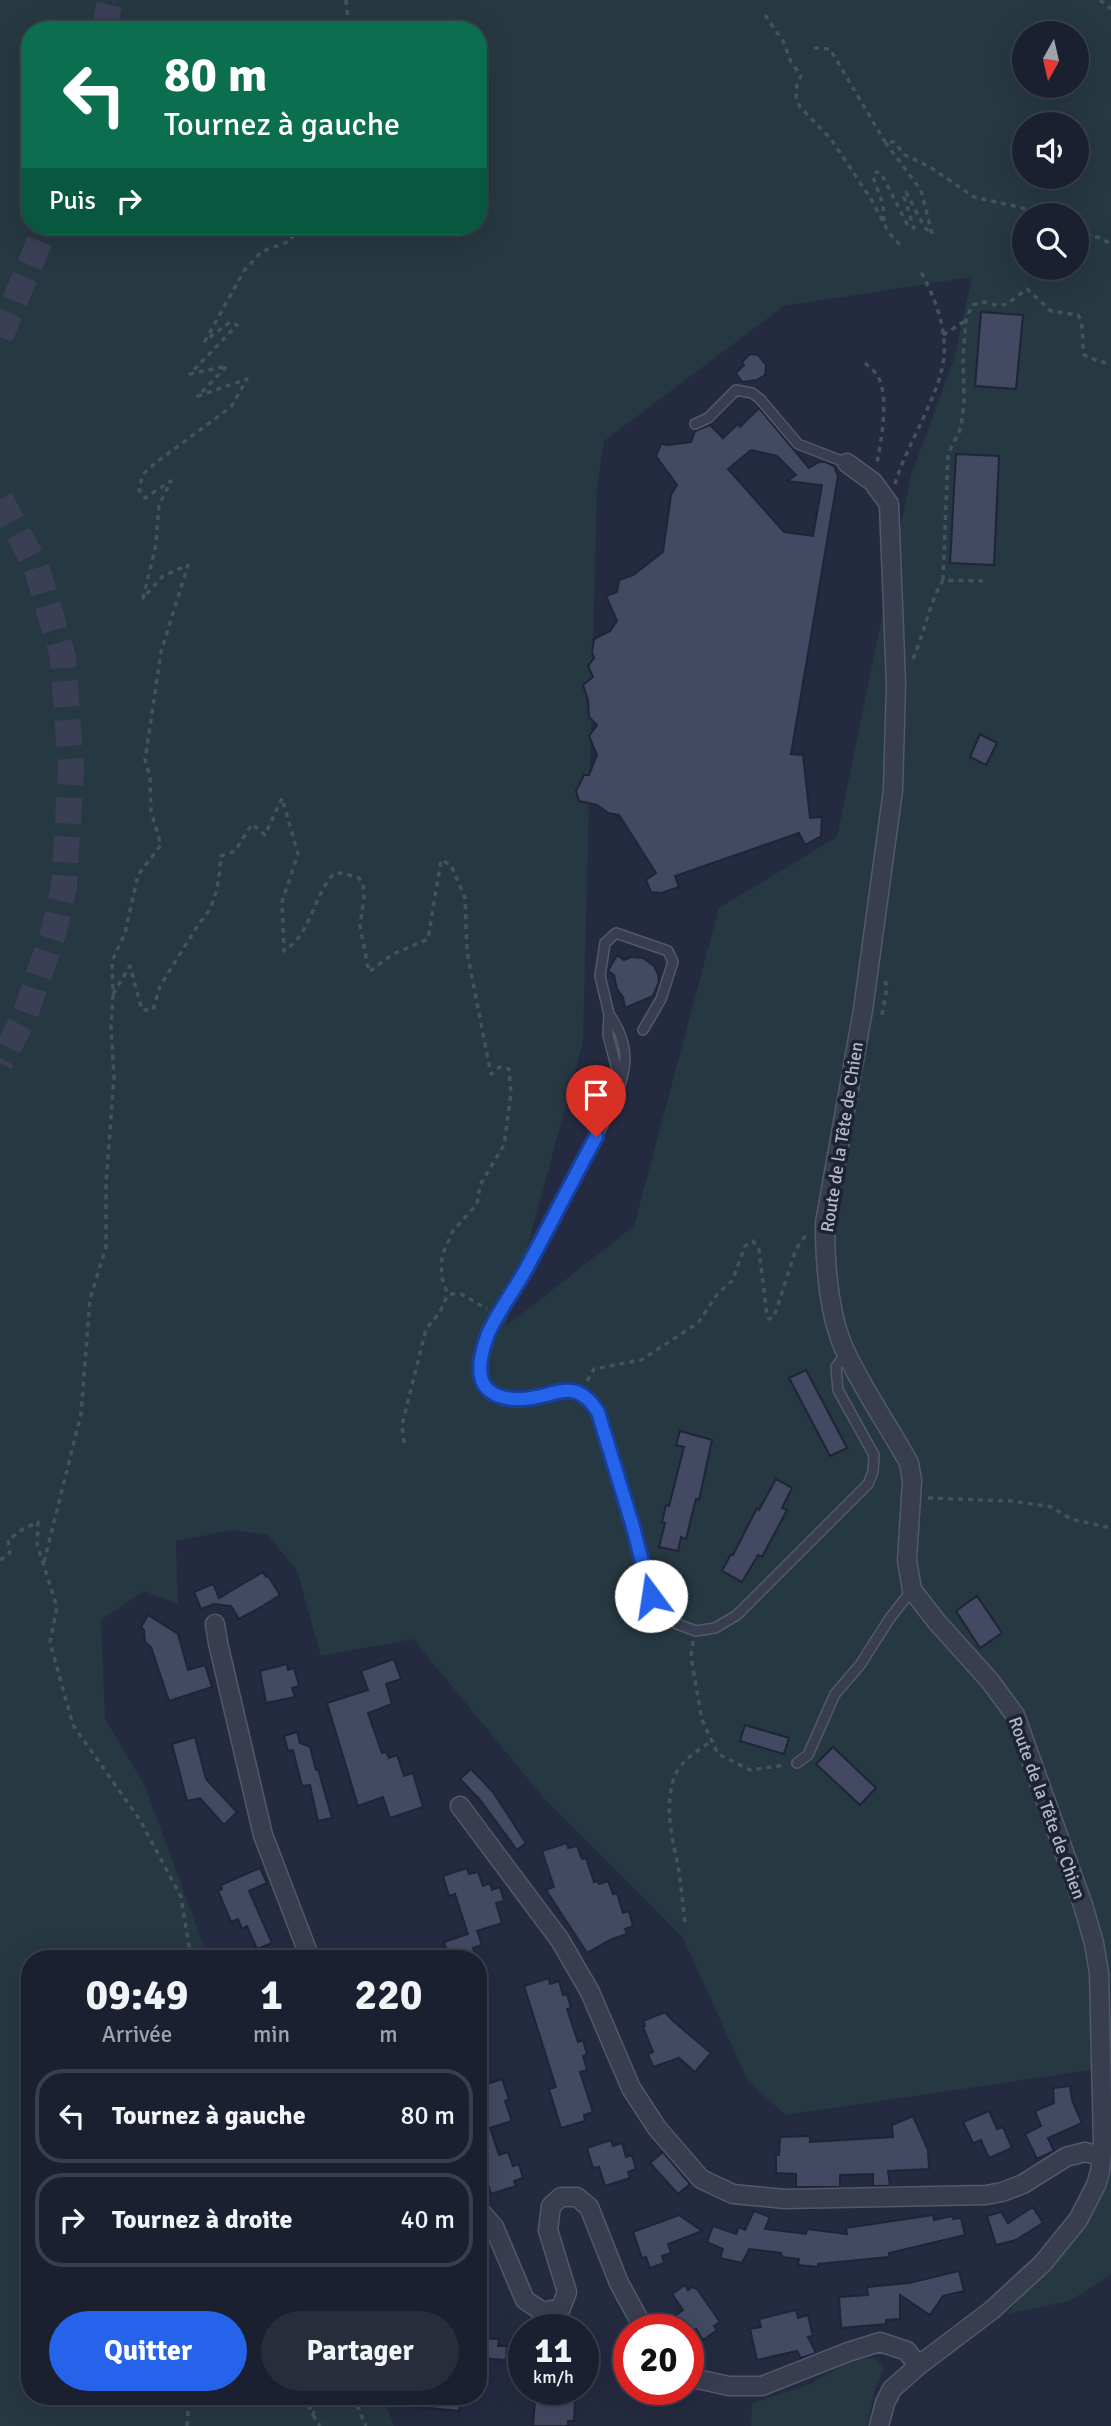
<!DOCTYPE html>
<html lang="fr">
<meta charset="utf-8">
<style>
:root{--surface:#1b2030;--page:#282d3c;--text:#f1f3f6;--muted:#a0a3ab;--line:#393e4c;--accent:#2563eb}
body{margin:0;font-family:Signika,sans-serif;background:var(--page);color:var(--text);height:100vh;display:flex;flex-direction:column;font-size:26px;white-space:nowrap}
*{box-sizing:border-box;margin:0}
p{font-size:23px;color:var(--muted)}
.icon{flex:none;width:38px;height:38px;fill:none;stroke:currentColor;stroke-width:2;stroke-linecap:round;stroke-linejoin:round}
.map{position:relative;flex:1;overflow:hidden}
.sheet{position:absolute;left:21px;top:1950px;width:466px;height:455px;display:flex;flex-direction:column;background:var(--surface);border-radius:28px;box-shadow:0 7px 28px #0002,0 0 0 2px var(--line)}
.sheet>*{flex:none}
.top-card{position:absolute;left:21px;top:21px;width:466px;height:214px;border-radius:28px;box-shadow:0 7px 28px #0002,0 0 0 2px var(--line);background:#0b6e4f;color:#fff;overflow:hidden}
.needle{width:46px;rotate:188deg}
.fabs{position:absolute;left:1012px;top:21px;display:grid;gap:14px}
.fabs a{display:grid;place-items:center;width:77px;height:77px;border-radius:50%;background:var(--surface);box-shadow:0 7px 28px #0002,0 0 0 2px var(--line);font-size:35px}
.speed{position:absolute;left:508px;top:2314px;display:flex;gap:14px;font-size:35px;font-weight:700;text-align:center}
.speed>*{display:grid;place-content:center;width:91px;height:91px;border-radius:50%;background:var(--surface);box-shadow:0 7px 28px #0002,0 0 0 2px var(--line);line-height:1}
.speed small{font-size:18px;font-weight:400}
.speed .limit{border:10px solid #d22;background:#fff;color:#111}
.pin{position:absolute;display:grid;place-items:center;width:60px;height:60px;color:#fff;margin:-72px -30px;border-radius:50% 50% 50% 0;rotate:-45deg;box-shadow:0 0 7px #0007}
.pin .icon{rotate:45deg}
.me{position:absolute;width:77px;margin:-38px;rotate:346deg;stroke-linejoin:round;filter:drop-shadow(0 0 5px #0008)}
.turn{display:flex;align-items:center;gap:24px;height:147px;padding:0 28px;font-size:32px}
.turn .icon{width:91px;height:91px;stroke-width:2.5}
.turn b{display:block;font-size:49px;line-height:60px}
.then{display:flex;align-items:center;height:66px;padding:0 28px;background:#0003;gap:14px;font-size:26px}
.eta{display:flex;justify-content:space-evenly;align-items:center;height:119px;text-align:center}
.eta b{font-size:42px;font-weight:700;line-height:49px}
.cta{display:flex;gap:14px;margin-top:auto;padding:14px 28px}
.cta a{flex:1;height:80px;border-radius:42px;background:var(--accent);color:#fff;font-size:28px;font-weight:700;line-height:80px;text-align:center}
.cta a+a{background:var(--page);color:var(--text)}
ul{padding:0;list-style:none}
li{display:flex;align-items:center;gap:21px;height:94px;margin:0 14px 10px;padding:0 14px;border:4px solid var(--line);border-radius:28px}
li div{flex:1}
li b{display:block;font-size:26px}
li em{font-style:normal}
.map>svg:first-child{display:block}
.green{fill:#263841;fill-rule:evenodd}
.building{fill:#434962;stroke:#1f2437;stroke-width:2;fill-rule:evenodd}
.lines{fill:none;stroke-linecap:round;stroke-linejoin:round}
.primary-tunnel{stroke:#3a3f55;stroke-width:26;stroke-dasharray:26 13;stroke-linecap:butt}
.lane-casing{stroke:#53586b;stroke-width:12}
.street-casing{stroke:#53586b;stroke-width:21}
.path{stroke:#41545b;stroke-width:3.5;stroke-dasharray:5 5;stroke-linecap:butt}
.lane{stroke:#383d50;stroke-width:9}
.street{stroke:#383d50;stroke-width:18}
.route-casing{stroke:#184099;stroke-width:18}
.route{stroke:#2563eb;stroke-width:12}
.labels{text-anchor:middle;dominant-baseline:central;stroke-width:7;stroke-linejoin:round;paint-order:stroke}
.street-label{font-size:18px;fill:#b5b8cb;stroke:#1d2235}
</style>
<div class="map">
<svg width="1111" height="2426" viewBox="0 0 1111 2426">
<rect width="100%" height="100%" fill="#242a40"/>
<!-- green -->
<path class="green" d="M0,0H1111V2067L785,2115L748,2081L683,1938L542,1796L413,1639L321,1656L297,1571L268,1535L233,1530L176,1541L178,1604L144,1591L101,1620L105,1719L145,1786L208,1958H30V2396H383L394,2426H0ZM30,30H478V226H30ZM1024,33H1076V86H1024ZM1024,124H1076V177H1024ZM1024,215H1076V268H1024ZM972,277L954,359L911,475L837,837L719,908L634,1226L506,1326L583,1042L597,489L604,441L784,306Z
M1111,2174V2275L1069,2301L1006,2314L1073,2241L1100,2199Z
M875,2358L884,2369L875,2389L867,2426H751L752,2403L810,2384L855,2359Z"/>
<!-- building -->
<path class="building" d="M981,312L1023,315L1016,389L975,386Z
M750,354L758,355L766,365L765,375L757,380L742,382L736,373L744,365L742,362Z
M759,408L809,468L819,462H826L834,466L838,476L791,754L803,755L810,818L822,817L821,836L805,845L799,833L675,876L679,887L661,893L651,892L646,880L656,873L619,815L608,813L597,805L579,801L576,791L584,775H589L597,755L589,736L597,725L589,717L588,700L583,685L593,677L588,666L594,658L592,652L594,639L610,631L617,621L606,596L617,592L619,580L633,575L663,552L671,495L677,485L656,456L661,444L668,445L691,442L695,431L710,425L723,438L738,424L740,427ZM751,450L777,456L796,475L787,481L822,485L813,536L784,532L728,469Z
M956,454L999,456L994,565L950,563Z
M980,734L997,743L986,765L970,757Z
M617,955L624,960L631,957L643,958L654,966L658,974L659,982L653,996L625,1008L623,997L617,989L614,975L608,971Z
M806,1370L847,1448L830,1456L789,1378Z
M680,1431L712,1440L699,1500L696,1499L686,1539L681,1537L678,1551L659,1547L665,1523L662,1522L666,1505L669,1506L684,1447L676,1445Z
M776,1479L792,1488L782,1508L787,1510L762,1557L758,1555L742,1582L722,1571L731,1554L733,1555L757,1508L759,1510Z
M263,1572L266,1577L268,1576L280,1595L261,1607L239,1619L231,1606L214,1604L201,1609L194,1592L213,1584L219,1598Z
M977,1596L1002,1633L980,1648L956,1611Z
M148,1615L178,1634L188,1670L205,1665L212,1687L169,1701L151,1647L145,1642L144,1630L141,1627Z
M394,1659L401,1679L386,1684L392,1704L368,1713L382,1753L386,1752L389,1758L397,1755L404,1776L413,1773L423,1807L390,1818L383,1797L358,1806L327,1703L368,1690L361,1671Z
M287,1664L288,1670L294,1668L299,1686L292,1688L295,1697L266,1703L260,1671Z
M745,1725L789,1738L784,1754L740,1741Z
M297,1732L300,1743L310,1747L316,1770L318,1769L332,1818L318,1821L310,1785L302,1786L293,1750L288,1751L284,1736Z
M195,1737L206,1779L237,1812L224,1825L200,1798L187,1801L172,1744Z
M833,1747L876,1788L860,1805L816,1764Z
M471,1769L493,1792L526,1843L517,1850L480,1800L460,1779Z
M567,1843L568,1848L577,1846L582,1859L586,1858L594,1882L598,1881L599,1884L608,1881L613,1894L617,1893L623,1913L629,1911L633,1926L625,1929L627,1934L610,1940L587,1953L546,1890L554,1887L542,1851Z
M260,1868L267,1883L249,1891L272,1943L257,1949L247,1926L242,1929L238,1919L231,1922L218,1891L222,1889L221,1885Z
M467,1868L469,1874L478,1872L483,1886L490,1883L492,1890L500,1887L504,1901L496,1903L502,1923L477,1931L482,1945L473,1948L475,1954L463,1958H449L444,1942L468,1934L455,1894L449,1896L443,1876Z
M549,1978L550,1984L559,1981L563,1995L567,1994L571,2008L567,2009L578,2042L583,2040L587,2054L583,2056L587,2070L580,2072L593,2112L584,2115L585,2121L561,2128L549,2089L556,2087L524,1986Z
M665,2012L673,2021L711,2053L695,2072L679,2058L653,2067L648,2054L653,2052L643,2027L645,2026L643,2021Z
M502,2079L509,2099L505,2101L512,2121L490,2128L499,2155L508,2152L513,2166L519,2164L523,2178L514,2181L516,2186L491,2194L485,2174L478,2176V2087Z
M1070,2086L1072,2100L1082,2123L1048,2138L1054,2151L1037,2159L1025,2134L1041,2126L1035,2111L1054,2103L1053,2088Z
M989,2111L997,2129L1003,2127L1012,2148L989,2158L981,2140L973,2143L963,2122Z
M913,2116L928,2150L929,2169L888,2171L890,2186H873V2174L840,2175V2187H796V2174L776,2173V2155H779L780,2137L810,2136V2142L893,2137L892,2125Z
M611,2140L613,2146L622,2143L626,2157L632,2155L636,2169L628,2172L630,2178L605,2186L599,2167L593,2168L587,2148Z
M663,2152L690,2184L678,2194L650,2163Z
M1033,2207L1043,2223L1016,2240L996,2245L987,2216L1001,2212L1008,2223Z
M754,2211L770,2217L765,2229L806,2234L807,2229L847,2234L846,2228L933,2215L934,2220L952,2216L953,2219L961,2218L965,2235L889,2253V2257L818,2264V2267L798,2265L799,2259L782,2257L781,2253L749,2249L742,2263L720,2258L723,2249L707,2242L713,2226L736,2234L739,2227L745,2230Z
M679,2215L702,2231L668,2244L671,2253L662,2256L664,2263L650,2268L646,2257L642,2258L633,2232Z
M959,2271L964,2291L943,2296L930,2315L900,2295V2319L886,2320V2324L841,2328L839,2297L868,2295L867,2287L909,2283Z
M685,2285L688,2290L692,2287L697,2289L720,2322L714,2326L717,2330L703,2340L696,2329H680L672,2318L683,2310L672,2294Z
M796,2310L798,2318L808,2315L813,2336L808,2337L816,2353L801,2358L797,2351L757,2360L750,2329L761,2327L759,2319Z
M478,2338L499,2339L498,2346H507L506,2360L478,2358Z
M536,2389H564V2399L575,2400L574,2421H568V2426H533Z
M409,2396H461L459,2411L409,2406Z"/>
<g class="lines">
<!-- primary-tunnel -->
<path class="primary-tunnel" d="M104,30L110,0
M0,337L46,226
M0,499L36,566L63,657L71,770L64,886L54,931L24,1018L0,1063"/>
<!-- lane casing -->
<g class="lane-casing">
<path id="lane" d="M695,424L708,418L736,390L752,393L760,399L798,444L847,463
M609,1014C618,1027 625,1042 625,1059C624,1094 590,1148 573,1180C554,1216 536,1253 515,1288C501,1312 470,1353 482,1381C499,1421 554,1381 581,1392C589,1395 594,1405 598,1412L633,1526L651,1596L666,1615L677,1624L696,1631L715,1628L737,1615L868,1484L873,1472L874,1455L838,1390L836,1367L846,1354
M620,1081L608,1035L609,1014L600,976L605,943L616,933L668,951L673,962L661,999L643,1030
M797,1763L808,1755L835,1694L860,1665L890,1618L912,1590"/>
</g>
<!-- street casing -->
<g class="street-casing">
<path id="street" d="M847,463L873,482L889,504L896,684L893,790L863,1010L825,1223C825,1263 829,1319 847,1355C865,1392 889,1427 909,1463L912,1481L907,1560L912,1590L937,1622L990,1681L1015,1715L1083,1905L1094,1943L1099,1973L1103,2144L1100,2172L1096,2185L1078,2220L1043,2263L992,2310L918,2366L892,2389L885,2403L879,2426
M215,1624L218,1643L263,1835L310,1958
M460,1806L560,1940L590,1992L631,2088L657,2128L701,2179L733,2194L785,2199L986,2195L1002,2192L1023,2184L1066,2157L1085,2152L1101,2156
M478,2209L494,2227L525,2300L543,2312L561,2308L567,2292L548,2230L551,2206L561,2197H577L589,2207L619,2283L644,2329
M688,2373L697,2379L729,2386H762L848,2352L880,2342L907,2351L918,2366"/>
</g>
<!-- path -->
<path class="path" d="M346,0L349,30
M1100,0L1111,9
M765,15L783,41L791,62L801,76L797,84L796,97L800,107L831,139L871,199L889,233L901,246
M814,48L830,49L885,142
M884,221L883,204L873,177L876,172L881,173L907,224L914,228L904,197L906,192L925,228L932,234L921,190L885,142H894L905,155L930,167L974,197L1023,208L1031,215
M279,226H280
M299,226L290,241L261,252L244,271L205,341L230,322L237,325L190,374L227,366L198,396L247,379L231,407L158,461L143,474L139,490L145,498L171,481L159,505L156,545L143,598L163,576L188,565L161,652L145,760L150,776L151,811L161,845L138,875L125,933L112,961L113,994L130,966L142,1010H153L160,986L200,922C217,906 219,878 221,856L235,851L252,824L265,835L282,798L298,854L282,902L284,951C305,937 310,915 321,893C324,886 329,880 333,874L342,873L359,878L363,884L364,898L360,926L369,972L393,954L428,939L441,860L451,865L465,898L467,952L491,1074L500,1067L509,1069L511,1093L504,1145L480,1185L477,1204L453,1231L443,1253L441,1265L443,1283L448,1294H461L487,1309
M1076,231L1100,238L1111,244
M943,335L965,321
M865,363C869,367 874,370 877,375C890,394 881,442 877,463
M895,484C906,445 941,394 944,356C946,326 935,298 921,272
M943,580L948,454L961,428L964,403L963,355L966,321L972,305L984,302L999,306L1007,304L1027,289L1051,311L1078,315C1085,326 1081,342 1084,355L1100,362L1111,363
M913,659C924,634 929,604 943,580L983,581
M882,1015L887,987L885,981
M587,1381L594,1369L641,1360L698,1323L718,1293L732,1281L745,1246L753,1241L759,1250L767,1316L769,1319L774,1317L796,1249L808,1232
M404,1443L402,1425L426,1329L440,1312L448,1294
M928,1498L1012,1501L1052,1507L1071,1519L1111,1528
M0,1560L10,1553L8,1540L23,1529L38,1522L37,1544L57,1607L50,1642L73,1725L140,1820L181,1897L191,1958
M44,1562L81,1414L90,1299L106,1247V1183L114,1077L111,1027L113,995
M693,1641L691,1657L702,1720L718,1754L750,1770L785,1765
M685,1922C682,1900 681,1878 676,1857C671,1832 665,1804 674,1778C680,1761 698,1750 712,1741
M304,2396L313,2415L318,2396
M353,2396L366,2426
M313,2415L320,2426
M187,2426L189,2396"/>
<!-- lane -->
<use href="#lane" class="lane"/>
<!-- street -->
<use href="#street" class="street"/>
</g>
<g class="lines">
<!-- route casing -->
<g class="route-casing">
<path id="route" d="M596,1137C572,1181 550,1225 526,1269C514,1291 498,1311 488,1334C483,1347 477,1367 482,1381C488,1395 504,1399 517,1399C552,1401 573,1372 598,1412L633,1527L651,1596"/>
</g>
<!-- route -->
<use href="#route" class="route"/>
</g>
<g class="labels">
<!-- street labels -->
<g class="street-label">
<text transform="translate(842 1137) rotate(-81)">Route de la Tête de Chien</text>
<text transform="translate(1047 1808) rotate(70)">Route de la Tête de Chien</text>
</g>
</g>
</svg>
<div class="fabs">
<a><svg class="needle" viewBox="-14 -14 28 28"><path d="M0-13l5 13h-10z" fill="#e53935"/><path d="M0 13l5-13h-10z" fill="#a0a3ab"/></svg></a>
<a><svg class="icon" aria-label="sound" viewBox="0 0 24 24"><path d="M4 9h4l5-4v14l-5-4H4zM17 9q2 3 0 6"/></svg></a>
<a><svg class="icon" aria-label="search" viewBox="0 0 24 24"><circle cx="10" cy="10" r="6"/><path d="M15 15l6 6"/></svg></a>
</div>
<div class="speed"><div>11<small>km/h</small></div><div class="limit">20</div></div>
<div class="pin" style="left:596px;top:1137px;background:#d93025"><svg class="icon" aria-label="arrive" viewBox="0 0 24 24"><path d="M6 21V4h12l-3 4 3 4H6"/></svg></div>
<svg class="me" style="left:651px;top:1596px" viewBox="-20 -20 40 40"><circle r="19" fill="#fff"/><path d="M0-13L10 11 0 6-10 11z" fill="#2563eb"/></svg>
<div class="top-card">
<div class="turn"><svg class="icon" aria-label="left" viewBox="0 0 24 24"><path d="M17 20v-9H6M10 6l-5 5 5 5"/></svg><div><b>80 m</b>Tournez à gauche</div></div>
<div class="then">Puis<svg class="icon" aria-label="right" viewBox="0 0 24 24"><path d="M7 20v-9h11M14 6l5 5-5 5"/></svg></div>
</div>
<section class="sheet">
<div class="eta">
<div><b>09:49</b><p>Arrivée</p></div>
<div><b>1</b><p>min</p></div>
<div><b>220</b><p>m</p></div>
</div>
<ul>
<li><svg class="icon" aria-label="left" viewBox="0 0 24 24"><path d="M17 20v-9H6M10 6l-5 5 5 5"/></svg><div><b>Tournez à gauche</b></div><em>80 m</em></li>
<li><svg class="icon" aria-label="right" viewBox="0 0 24 24"><path d="M7 20v-9h11M14 6l5 5-5 5"/></svg><div><b>Tournez à droite</b></div><em>40 m</em></li>
</ul>
<div class="cta"><a>Quitter</a><a>Partager</a></div>
</section>
</div>
